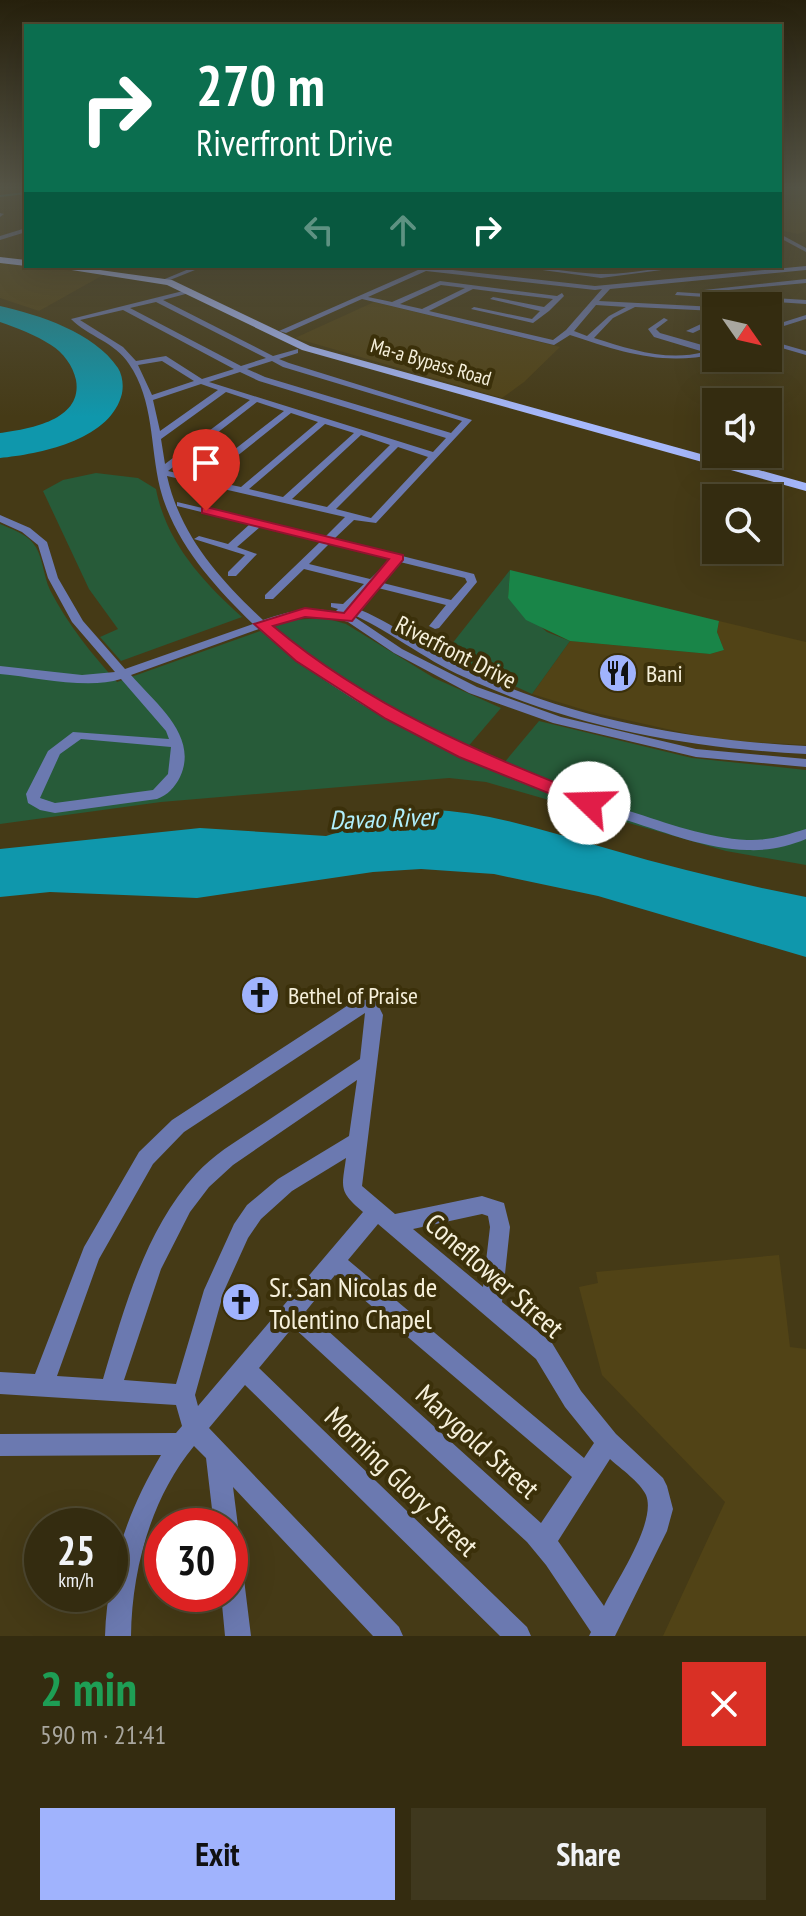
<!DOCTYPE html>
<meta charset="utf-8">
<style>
:root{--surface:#342c10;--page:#3f381e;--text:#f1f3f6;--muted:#a9a79f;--line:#4e4830;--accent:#a0b3fd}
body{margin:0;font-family:"PT Sans Narrow",sans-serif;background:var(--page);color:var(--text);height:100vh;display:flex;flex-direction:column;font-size:30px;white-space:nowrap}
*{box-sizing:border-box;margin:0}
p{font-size:26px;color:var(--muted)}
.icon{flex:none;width:44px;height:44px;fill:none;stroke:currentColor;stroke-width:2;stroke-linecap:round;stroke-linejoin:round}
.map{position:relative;height:1636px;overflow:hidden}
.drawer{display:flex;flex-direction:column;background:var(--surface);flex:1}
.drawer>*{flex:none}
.top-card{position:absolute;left:24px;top:24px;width:758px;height:244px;border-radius:0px;box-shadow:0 8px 32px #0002,0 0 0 2px var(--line);background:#0b6e4f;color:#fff;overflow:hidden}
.needle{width:52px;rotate:124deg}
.fabs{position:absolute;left:702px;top:292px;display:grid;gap:16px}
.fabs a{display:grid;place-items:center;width:80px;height:80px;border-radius:0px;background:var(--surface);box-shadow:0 8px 32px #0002,0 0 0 2px var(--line);font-size:40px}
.speed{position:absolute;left:24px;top:1508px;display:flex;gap:16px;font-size:40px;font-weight:700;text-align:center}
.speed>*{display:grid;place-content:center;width:104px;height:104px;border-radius:50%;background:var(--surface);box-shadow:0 8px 32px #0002,0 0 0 2px var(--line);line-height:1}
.speed small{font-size:20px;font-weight:400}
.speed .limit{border:12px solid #d22;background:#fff;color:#111}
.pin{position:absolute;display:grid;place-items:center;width:68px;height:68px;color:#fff;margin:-82px -34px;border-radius:50% 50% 50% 0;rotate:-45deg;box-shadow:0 0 8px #0007}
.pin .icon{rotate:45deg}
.me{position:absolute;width:88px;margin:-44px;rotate:291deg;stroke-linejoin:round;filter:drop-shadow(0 0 6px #0008)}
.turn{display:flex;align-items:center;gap:28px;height:168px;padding:0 40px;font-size:36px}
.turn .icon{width:104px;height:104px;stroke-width:2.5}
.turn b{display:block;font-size:56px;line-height:68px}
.lanes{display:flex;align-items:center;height:76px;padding:0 40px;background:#0003;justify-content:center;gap:40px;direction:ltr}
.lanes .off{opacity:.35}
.round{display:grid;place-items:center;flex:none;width:84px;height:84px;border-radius:0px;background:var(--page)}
.head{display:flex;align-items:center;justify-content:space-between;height:136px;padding:0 40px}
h1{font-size:48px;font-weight:600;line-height:60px;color:#1e9e55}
.primary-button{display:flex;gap:16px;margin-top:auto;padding:16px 40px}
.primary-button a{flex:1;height:92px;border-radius:0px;background:var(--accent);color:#111;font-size:32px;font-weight:600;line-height:92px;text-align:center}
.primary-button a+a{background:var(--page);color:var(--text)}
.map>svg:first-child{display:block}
.built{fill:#514316}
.green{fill:#275b39}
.forest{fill:#198548}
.water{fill:#0f97ac}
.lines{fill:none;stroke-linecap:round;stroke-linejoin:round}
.stream{stroke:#0f97ac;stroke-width:2}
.minor{fill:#6b79b0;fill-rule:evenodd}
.primary{fill:#a6b8fb;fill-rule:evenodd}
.route{fill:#e11d48;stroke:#92132f;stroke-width:2}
.labels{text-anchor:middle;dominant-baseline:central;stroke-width:8;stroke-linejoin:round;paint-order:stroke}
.far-street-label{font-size:20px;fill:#f6f0db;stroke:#3b300a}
.street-label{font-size:24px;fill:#f6f0db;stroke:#3b300a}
.poi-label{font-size:24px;fill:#f6f0db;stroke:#3b300a;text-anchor:start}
.water-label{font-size:26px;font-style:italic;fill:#b1f0fd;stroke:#3b300a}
.near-street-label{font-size:28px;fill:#f6f0db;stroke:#3b300a}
.near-poi-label{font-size:28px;fill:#f6f0db;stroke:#3b300a;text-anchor:start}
</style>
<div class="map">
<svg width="806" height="1636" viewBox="0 0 806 1636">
<rect width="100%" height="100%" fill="#453a16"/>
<!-- built -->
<path class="built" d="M806,195V231L798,234L780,230V204Z
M0,262L26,266L105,274L39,311L0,298Z
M374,302L560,347L524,382L502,398L295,338Z
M719,621L806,642V745L716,740L591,712L532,694L570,641L710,654L724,650L717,632Z
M779,1255L790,1347L806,1349V1636H663L725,1502L602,1375L579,1287L598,1283L596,1272Z"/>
<!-- green -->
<path class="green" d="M96,473L138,478L156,489C166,542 203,582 242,617L121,661L100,637L118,629L89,589L43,491L63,480Z
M0,524C11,529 25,533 33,543C43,555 43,575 50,590C68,625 91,653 117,682L291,620L325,618L346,624L434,678L501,708L466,749L503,764L539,721L692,758L806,770V865L726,851L486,782L449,778L161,802L0,824Z
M510,570L508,598L547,632L570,641L532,694L444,654Z"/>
<!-- forest -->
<path class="forest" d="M510,570L719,621L717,632L724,650L710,654L570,641L526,620L508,598Z"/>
<!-- water -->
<path class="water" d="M0,306C39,315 94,332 118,368C123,376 124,388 121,397C107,441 39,454 0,458V433C30,429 83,420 76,380C73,366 63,352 51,345C36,335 17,328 0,322Z
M429,810C489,811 550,833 609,849C674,868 739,884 806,897V957L598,896L494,874L421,869L373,872L197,898L50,892L0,897V849L200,828L326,836L404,812Z"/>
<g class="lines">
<!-- stream -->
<path class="stream" d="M0,196L26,193"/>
<!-- minor -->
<path class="minor" d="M0,213L4,214L0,217Z
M26,228V232L0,240V236Z
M780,234L806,248V252L780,238Z
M101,266H109L97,272L92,271Z
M196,266H205L165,282L160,281Z
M397,266H417L595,286L806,266V270L610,289L599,301L716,307V311L635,307L613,318L594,338C629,349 667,362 704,352L654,337L648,329L664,318L668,320L656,329L660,333L716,349V354C662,366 621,352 570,335L554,345L362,299L286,333L279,331L418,270ZM426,271L595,290L602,289L566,330L553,340L429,311L473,289L553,299L544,307L493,297L490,299L540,311L532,319L474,307L471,309L533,323L549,311L564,296L562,293L557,296L440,281L392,302L368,297ZM441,285L465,288L422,309L400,304ZM596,305L626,307L609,316L587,336L574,331Z
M513,266C542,266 570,273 599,274C630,275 661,266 692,266L601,278Z
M806,279V283L707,292L704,290Z
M191,289L193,292L163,300L273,356L298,349V353L279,359L289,363L472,420L376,523L354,520L334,539L474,574L477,582L439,628L435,629L429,626L446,605L374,587L353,607C394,622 429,653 470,671C576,720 690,740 806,746V754C688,748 572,727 464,677C423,659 388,629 347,612L345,614L356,618L402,649L477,687L561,717L696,749L806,759V767L696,757L553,723L469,693L394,653L348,622L327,616L289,618L269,626C368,713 504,771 629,811C667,823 707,838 747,840C768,841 786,835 806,829V839C787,847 768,851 747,850C707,849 667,833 629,821C498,779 363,721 259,629L131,675C156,704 199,736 180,777C175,787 168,795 157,799L55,813L40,810L28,803L26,794L48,751L73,732L169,739L166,731L121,679C88,690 35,677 0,674V666L82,675L115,672L72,622L48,578L38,545L22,532L0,522V515L30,528L47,542L58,578L83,621L125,669L253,624C214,586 174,542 160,488C150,446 154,400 129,364C115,342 89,337 71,319ZM156,302L266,358L241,366L130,308ZM123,310L234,369L202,379L166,356L136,361L123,347L80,320ZM162,361L194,381L152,395L138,365ZM272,361L283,367L462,421L451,433L265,377L247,369ZM240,372L259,381L446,438L433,452L209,382ZM201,384L218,390L160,431L153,400ZM226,392L250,400L165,464L161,439ZM257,402L284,411L198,478L168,471ZM291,413L318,422L241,487L207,480ZM325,424L354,433L283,497L249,489ZM361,435L390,445L327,507L292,499ZM398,447L428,457L371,518L336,509ZM167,476L345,517L325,537L177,502V506L250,524L228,544L199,536L194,539L245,555L228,572V576H236L257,554L237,547L260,527L320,542L265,595V599H273L304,569L364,584L343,604L331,603V607L338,609L335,612C312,605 285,612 263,620C220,580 180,535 167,476ZM329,544L391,559L370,579L309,564ZM400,562L465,578L467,582L451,600L379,582ZM81,739L171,747L168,774L153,790L55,803L40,798L60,754Z
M677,292L806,300V304L675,295Z
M806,315V319L768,331V327Z
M716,317V322L693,333L686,331Z
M768,340L806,351V355L768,344Z
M370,999L376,1001L383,1015L362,1186L395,1214L482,1196L504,1203L510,1227L502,1302L552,1343L581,1391L616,1434L663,1478L667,1486L673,1509L667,1531L615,1636H589L591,1632L546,1565L527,1542L293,1327L259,1368L527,1627L531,1636H500L245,1385L209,1428L399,1627L403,1636H373L233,1487L238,1526L234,1534L230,1536V1526H214L206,1458L194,1446C151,1498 132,1569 131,1636H105C107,1572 127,1512 161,1455L0,1456V1434L176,1433L182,1426L176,1405L0,1394V1372L35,1374L84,1247L139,1152L172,1120L353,1002ZM365,1013L360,1059C328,1080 296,1102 264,1123C240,1139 215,1153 196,1174C145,1230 124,1309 103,1379L57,1376L99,1259L153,1164L184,1132ZM357,1080L349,1136L278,1179L247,1205L234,1224L204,1290L176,1384L124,1380L161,1269L190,1212L209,1187L233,1165ZM346,1158C342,1188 338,1191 363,1212L198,1406L195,1395L224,1291L248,1238L261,1219L292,1191ZM482,1214L488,1216L490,1227L483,1287L413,1229ZM378,1224L536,1359L565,1407L594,1443L584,1458L348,1260ZM335,1275L572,1477L541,1523L306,1311ZM610,1459C621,1469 640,1482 646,1495C657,1522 616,1581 604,1606L558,1541Z
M230,1551L239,1554L242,1563L251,1636H225L221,1594H230Z"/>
<!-- primary -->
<path class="primary" d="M0,257L26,260V266L0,263Z
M46,266H71L172,280L310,346L806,483V491L302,350L167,285Z"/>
</g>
<!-- sky -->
<linearGradient id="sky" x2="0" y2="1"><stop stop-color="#26200c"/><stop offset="0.45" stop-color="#565547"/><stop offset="1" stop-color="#565547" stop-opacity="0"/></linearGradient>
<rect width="806" height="417" fill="url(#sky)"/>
<!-- route -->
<path class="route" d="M206,507L403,555V560L352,621L305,617L273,626C371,708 478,752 596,799L598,803L596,807H583L459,757L386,719L296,661L254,624L305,608L344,613L389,559L202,513V508Z"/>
<!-- icons -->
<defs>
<g id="restaurant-disc" transform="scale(2)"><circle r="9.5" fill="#a0b3fd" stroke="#3b300a"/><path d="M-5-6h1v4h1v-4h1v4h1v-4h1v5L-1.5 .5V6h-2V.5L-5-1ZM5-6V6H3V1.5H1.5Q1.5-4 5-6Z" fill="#111"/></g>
<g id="church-disc" transform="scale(2)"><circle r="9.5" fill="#a0b3fd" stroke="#3b300a"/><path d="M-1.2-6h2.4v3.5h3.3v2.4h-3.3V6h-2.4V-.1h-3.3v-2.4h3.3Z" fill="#111"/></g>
</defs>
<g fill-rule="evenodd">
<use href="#restaurant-disc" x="618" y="673"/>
<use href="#church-disc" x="260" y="995"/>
<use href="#church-disc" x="241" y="1302"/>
</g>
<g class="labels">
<!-- far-street labels -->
<g class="far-street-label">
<text transform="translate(431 362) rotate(16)">Ma-a Bypass Road</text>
</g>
<!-- street labels -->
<g class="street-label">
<text transform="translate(456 652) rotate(27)">Riverfront Drive</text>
</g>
<!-- poi labels -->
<g class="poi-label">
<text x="646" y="673">Bani</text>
<text x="288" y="995">Bethel of Praise</text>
</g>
<!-- water labels -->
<g class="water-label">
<text transform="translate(383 818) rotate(-2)">Davao River</text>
</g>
<!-- near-street labels -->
<g class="near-street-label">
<text transform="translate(495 1275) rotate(41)">Coneflower Street</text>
<text transform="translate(478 1441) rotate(42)">Marygold Street</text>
<text transform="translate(402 1481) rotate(44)">Morning Glory Street</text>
</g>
<!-- near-poi labels -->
<g class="near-poi-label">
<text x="269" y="1286">Sr. San Nicolas de<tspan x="269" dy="32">Tolentino Chapel</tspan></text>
</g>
</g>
</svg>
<div class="fabs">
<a><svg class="needle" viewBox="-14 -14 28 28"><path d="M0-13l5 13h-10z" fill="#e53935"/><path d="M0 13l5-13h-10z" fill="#a9a79f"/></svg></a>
<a><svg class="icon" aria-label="sound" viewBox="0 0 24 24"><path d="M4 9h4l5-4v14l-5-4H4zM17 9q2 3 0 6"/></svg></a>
<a><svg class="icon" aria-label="search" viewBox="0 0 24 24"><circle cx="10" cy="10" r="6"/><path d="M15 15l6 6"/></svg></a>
</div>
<div class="speed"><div>25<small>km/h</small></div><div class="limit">30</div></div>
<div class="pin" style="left:206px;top:511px;background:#d93025"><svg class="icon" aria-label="arrive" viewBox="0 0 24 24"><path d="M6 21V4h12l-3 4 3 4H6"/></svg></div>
<svg class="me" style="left:589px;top:803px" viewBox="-20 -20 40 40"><circle r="19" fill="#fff"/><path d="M0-13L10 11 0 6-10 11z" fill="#e11d48"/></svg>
<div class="top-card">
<div class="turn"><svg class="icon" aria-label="right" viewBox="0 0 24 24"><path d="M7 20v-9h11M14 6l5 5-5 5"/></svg><div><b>270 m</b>Riverfront Drive</div></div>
<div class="lanes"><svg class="icon off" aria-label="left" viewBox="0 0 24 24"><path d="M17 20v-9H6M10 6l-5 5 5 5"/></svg><svg class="icon off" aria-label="ahead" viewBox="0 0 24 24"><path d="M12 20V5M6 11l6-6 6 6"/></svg><svg class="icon" aria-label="right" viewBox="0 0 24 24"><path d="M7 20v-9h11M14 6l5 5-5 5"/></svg></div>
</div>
</div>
<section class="drawer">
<div class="head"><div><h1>2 min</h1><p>590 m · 21:41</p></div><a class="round" style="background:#d93025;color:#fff"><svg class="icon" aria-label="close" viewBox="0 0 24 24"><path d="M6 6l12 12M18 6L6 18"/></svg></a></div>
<div class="primary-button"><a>Exit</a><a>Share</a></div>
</section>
